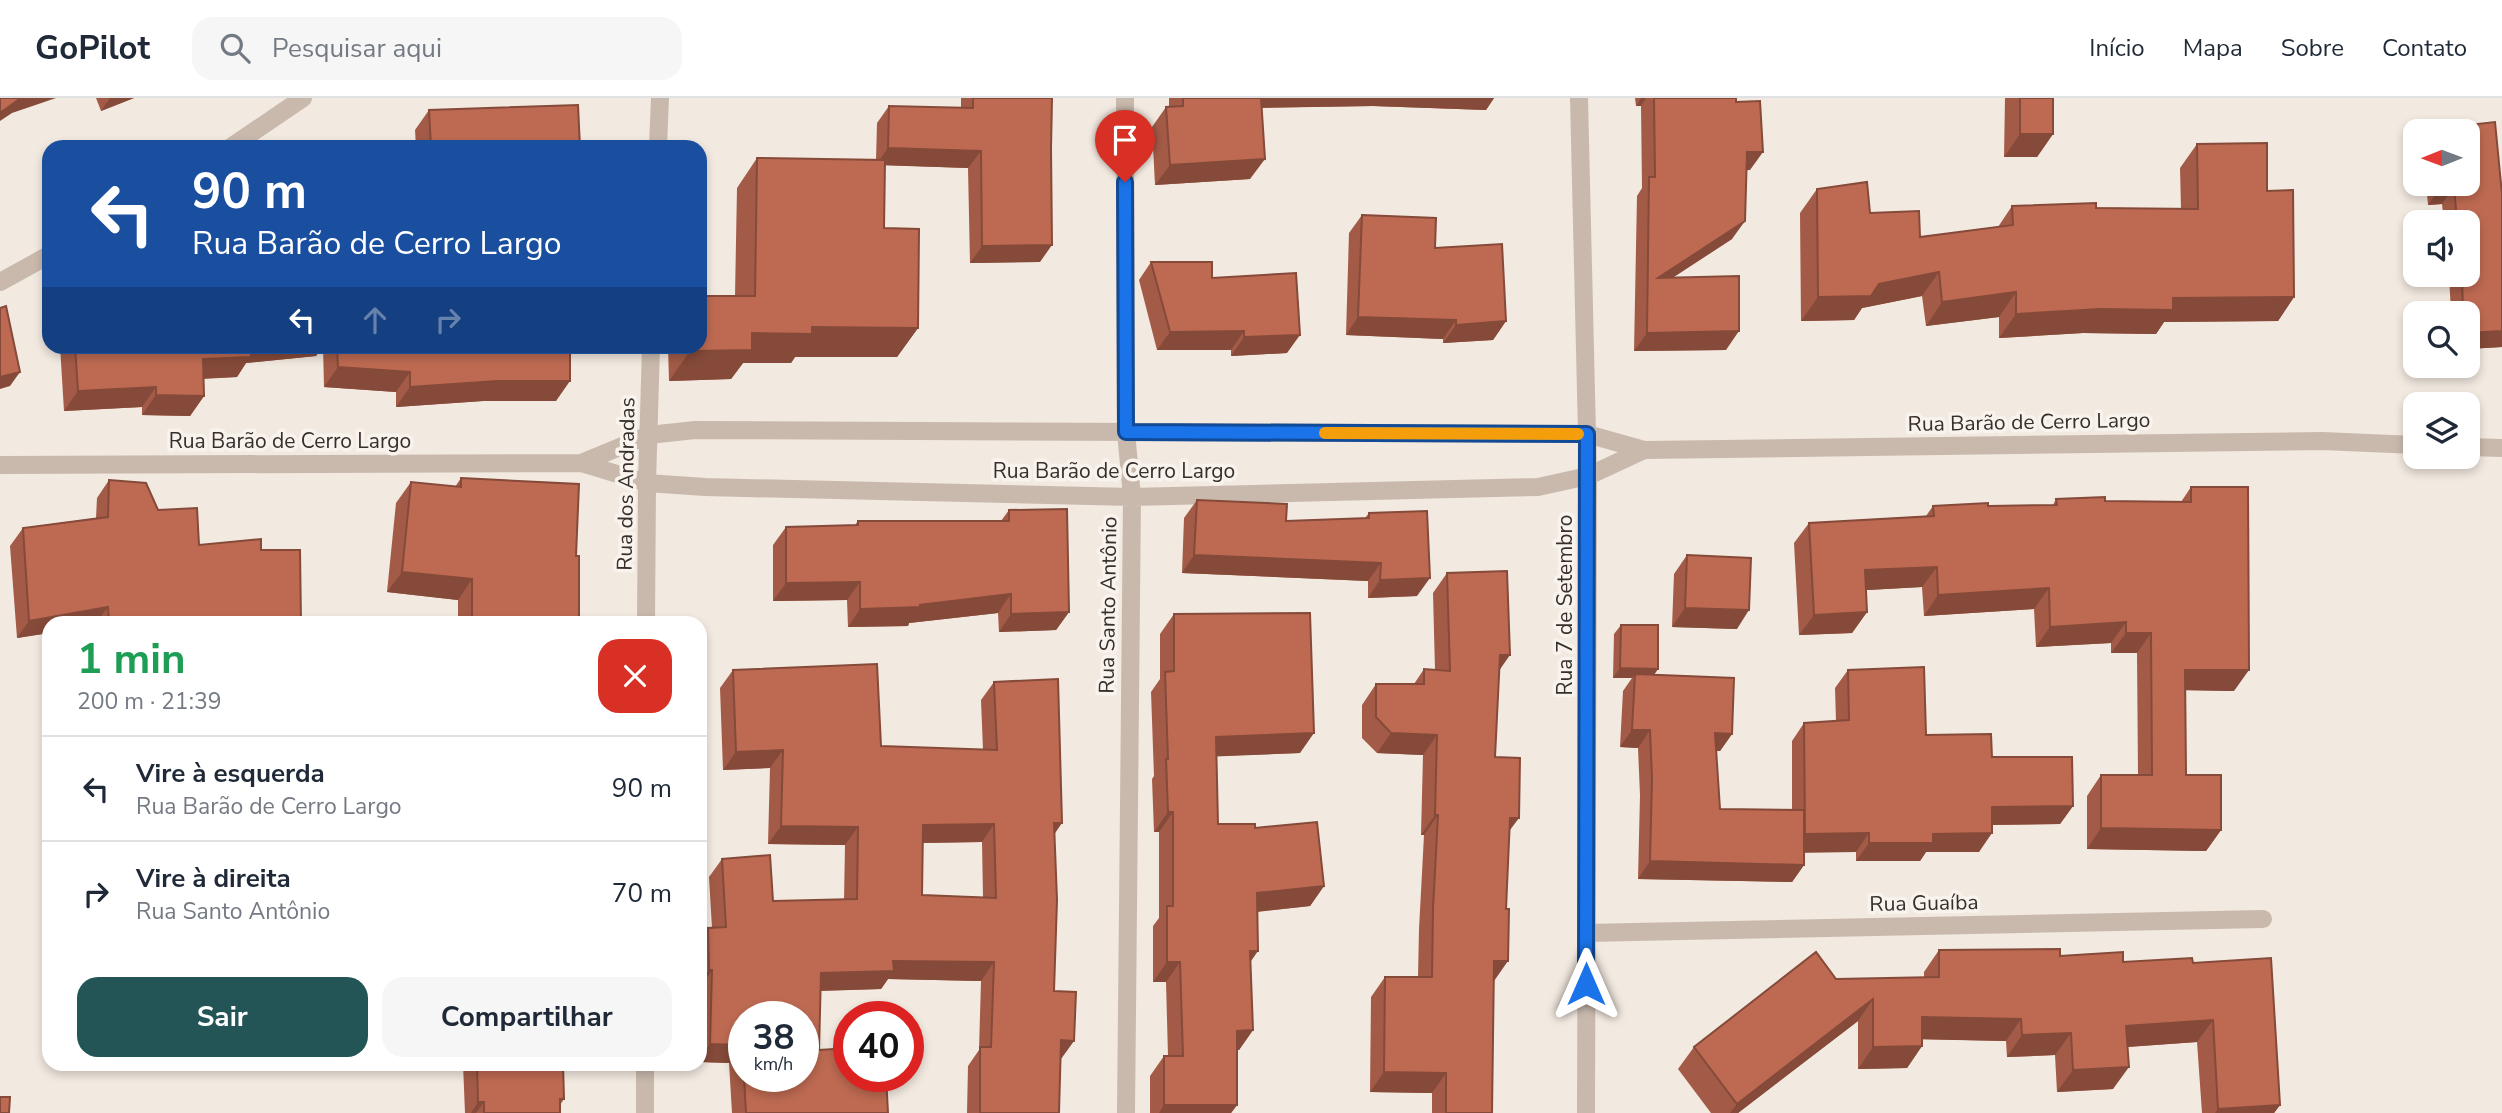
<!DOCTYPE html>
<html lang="pt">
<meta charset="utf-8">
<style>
:root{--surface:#fff;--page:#f6f6f7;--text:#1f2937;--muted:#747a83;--line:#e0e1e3;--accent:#235557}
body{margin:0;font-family:"Nunito Sans",sans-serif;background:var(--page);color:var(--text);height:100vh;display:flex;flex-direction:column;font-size:26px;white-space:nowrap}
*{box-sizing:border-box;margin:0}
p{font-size:23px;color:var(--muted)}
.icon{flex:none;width:38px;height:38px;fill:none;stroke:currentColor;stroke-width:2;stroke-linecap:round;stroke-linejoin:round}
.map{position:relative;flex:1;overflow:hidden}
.drawer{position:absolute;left:42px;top:518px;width:665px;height:455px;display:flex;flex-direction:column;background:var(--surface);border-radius:21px;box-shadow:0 4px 10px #0003}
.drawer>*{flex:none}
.top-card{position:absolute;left:42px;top:42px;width:665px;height:214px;border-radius:21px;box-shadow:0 4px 10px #0003;background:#1a4fa0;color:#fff;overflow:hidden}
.needle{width:46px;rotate:269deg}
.tools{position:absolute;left:2403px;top:21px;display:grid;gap:14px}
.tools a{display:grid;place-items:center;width:77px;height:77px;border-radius:14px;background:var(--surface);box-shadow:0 4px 10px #0003;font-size:35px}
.speed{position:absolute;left:728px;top:903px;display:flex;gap:14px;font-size:35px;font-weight:700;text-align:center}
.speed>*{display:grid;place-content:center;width:91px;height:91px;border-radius:50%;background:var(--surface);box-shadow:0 4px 10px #0003;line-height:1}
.speed small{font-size:18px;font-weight:400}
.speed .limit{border:10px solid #d22;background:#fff;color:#111}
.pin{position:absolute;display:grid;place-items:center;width:60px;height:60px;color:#fff;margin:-72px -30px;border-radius:50% 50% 50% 0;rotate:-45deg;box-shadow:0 0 7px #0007}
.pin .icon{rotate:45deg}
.me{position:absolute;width:77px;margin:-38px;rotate:0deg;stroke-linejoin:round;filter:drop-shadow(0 0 5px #0008)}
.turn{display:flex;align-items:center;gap:24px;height:147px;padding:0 35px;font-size:32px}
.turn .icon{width:91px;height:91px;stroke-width:2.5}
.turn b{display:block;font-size:49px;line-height:60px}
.lanes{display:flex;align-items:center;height:66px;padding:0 35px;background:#0003;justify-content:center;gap:35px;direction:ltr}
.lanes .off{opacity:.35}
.round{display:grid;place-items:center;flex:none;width:74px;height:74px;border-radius:21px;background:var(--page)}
.headline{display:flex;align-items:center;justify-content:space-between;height:119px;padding:0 35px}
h1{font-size:42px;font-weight:700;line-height:52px;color:#1e9e55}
.action{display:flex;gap:14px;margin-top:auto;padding:14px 35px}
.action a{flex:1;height:80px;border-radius:21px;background:var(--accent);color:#fff;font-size:28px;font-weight:700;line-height:80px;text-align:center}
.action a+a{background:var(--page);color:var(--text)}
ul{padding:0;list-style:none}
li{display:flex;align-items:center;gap:21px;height:105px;padding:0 35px;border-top:2px solid var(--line)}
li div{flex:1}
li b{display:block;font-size:26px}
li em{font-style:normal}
header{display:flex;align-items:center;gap:42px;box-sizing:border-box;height:98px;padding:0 35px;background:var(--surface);border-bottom:2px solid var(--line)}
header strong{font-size:33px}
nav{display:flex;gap:38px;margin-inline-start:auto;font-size:24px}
.search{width:490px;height:63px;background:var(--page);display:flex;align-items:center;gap:18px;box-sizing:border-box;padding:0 24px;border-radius:21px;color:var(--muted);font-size:26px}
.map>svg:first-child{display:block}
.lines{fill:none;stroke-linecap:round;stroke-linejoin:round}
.minor{stroke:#c9b9ad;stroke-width:18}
.wall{fill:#a35b47;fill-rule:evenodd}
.shaded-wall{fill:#854a39}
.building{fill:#be6a52;stroke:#854a39;stroke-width:2;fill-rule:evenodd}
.route-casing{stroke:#114b97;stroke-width:18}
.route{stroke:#1a73e8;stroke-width:12}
.slow{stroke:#f59e0b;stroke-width:12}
.labels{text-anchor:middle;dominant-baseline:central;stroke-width:7;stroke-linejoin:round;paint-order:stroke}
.street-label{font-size:21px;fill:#382f2b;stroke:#f9f3ed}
</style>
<header>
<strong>GoPilot</strong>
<div class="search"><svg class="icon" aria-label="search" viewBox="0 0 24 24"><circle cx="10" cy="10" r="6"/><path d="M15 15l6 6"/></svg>Pesquisar aqui</div>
<nav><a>Início</a><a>Mapa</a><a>Sobre</a><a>Contato</a></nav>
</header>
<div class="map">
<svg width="2502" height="1015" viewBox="0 0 2502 1015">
<rect width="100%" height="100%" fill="#f2e9e0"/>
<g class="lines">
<!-- minor -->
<path class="minor" d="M1125,0L1126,334L1132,399L1126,1015
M1579,0L1588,378L1586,1015
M231,49L303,0
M658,49L660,0
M0,184L49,157
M2468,349L2502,350
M581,365L649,337L695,332L1587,336L1644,352L2322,343L2415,347
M0,367L581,365L647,385L705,389L1132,399L1538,389L1588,378L1644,352
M646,525L647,385L651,248
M1586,835L2263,821
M645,1015V966"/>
</g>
<!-- wall -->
<path class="wall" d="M96,0H134L101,13Z
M961,0H1052L1040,164L970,165L968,70L885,67L884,130L918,230L897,259H795L791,265H743L731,281L669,283L668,248H700L735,198L737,90L757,60L876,62L877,25L889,8L961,10Z
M1169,0H1494L1486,12L1373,8L1261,10L1250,81L1155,87L1152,29L1166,9L1169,8Z
M1635,0H1736V4L1750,72H1746L1732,141L1674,179L1726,252L1634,253L1637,98L1642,90L1641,8H1636Z
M2005,0H2053V36L2037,59H2004Z
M429,12L580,49H416L415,32Z
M2495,24L2502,249L2468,251V215H2451L2449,177H2468V124H2444L2442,106L2428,107L2426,86H2468V33H2432L2434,31Z
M2197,46L2267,93L2294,199L2278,223L2164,224L2156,236L2083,235L1999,240V219L1926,228L1922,198L1862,210L1854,222L1801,223L1800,115L1817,91L1870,115L1920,139L1998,129L2012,108L2181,111L2180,70Z
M1362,117L1435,150L1506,223L1493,242L1443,245V241L1346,237L1349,135Z
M1151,164L1212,180L1287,255L1231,258V252H1157L1139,182Z
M60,248H570L556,303H483L396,309V294L324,289L323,249L316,258L246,265L237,279L203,281L204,298L190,318L142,317V309L64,313Z
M461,380L576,458L575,525H458V502L387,494L396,405L411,384L455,389Z
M109,382L158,412L199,447L261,452L301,525H49V535L17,540L10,448L23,430L96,420L97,400Z
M2191,389L2234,593L2186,592V677L2221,732L2206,753L2087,751V698L2101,677H2138L2137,555H2111V545L2036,549L2034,511L1924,518L1922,489L1866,492L1867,514L1852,535L1799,537L1794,445L1809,425L1926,418L1933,408L2053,407L2056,401L2105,403L2181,404Z
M1197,402L1286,423L1365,420L1369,415L1417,498L1368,500V483L1182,475L1184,420Z
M1009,412L1069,514L1056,532L999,534L998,515L909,525L908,528L848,529L847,502L773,503V447L786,429L855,427L858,423H1001Z
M1687,457L1737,531L1672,529L1674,476Z
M1447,475L1499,573L1495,659L1509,733L1494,883L1492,1015H1432V995L1370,994L1371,899L1385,879H1418L1419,831L1424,737H1421L1423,657L1377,655L1362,640V607L1376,586H1414L1424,571L1435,572L1433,495Z
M1174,516L1300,655L1216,658L1218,726L1255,730L1324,788L1310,808L1257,814L1250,864L1253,932L1239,952H1237V1007L1231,1015H1150V978L1164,958H1168L1166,884H1153V828L1159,820V734H1154L1152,681L1154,678L1151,594L1160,581V536Z
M1621,527L1658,571L1654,577L1732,636L1720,653H1716L1720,711L1792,712V643L1804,625L1836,623L1835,590L1848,572L1926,637L1992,659L2073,708L2060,726L1992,727L1979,754H1926L1920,763H1856V754H1804V767L1792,784L1638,781L1640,697L1638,650L1620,649L1623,593L1632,580H1613L1614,536Z
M733,572L881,648L983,652L981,602L994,584L1055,736L1054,893L1061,961H1060L1059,1015H967L968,968L979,952L981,883L888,881L881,891L821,893L819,952L888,1015H732L729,965L700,964V841L708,830H712L709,779L722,761L773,803L844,802L845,747L768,746L770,670L723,672L720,590ZM982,744L983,799L922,797L923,745Z
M1939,852L2060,858L2123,864L2193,865L2280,1007L2274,1015H2202L2197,944L2128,949L2113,991L2057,994L2055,957L2007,959L2006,943L1922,941V948L1907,970L1858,971V923L1738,1015H1711L1678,971L1694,949L1836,881L1924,879V874Z
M463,966H563L564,1001L560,1007V1015H465Z"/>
<!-- shaded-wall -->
<path class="shaded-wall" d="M21,0H56L12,15L0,23V15Z
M110,0H134L101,13Z
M1253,0H1494L1486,12L1373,8L1246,10Z
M1641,0H1646L1641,8H1636Z
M2020,36H2053L2037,59H2004Z
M888,50L981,53L968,70L876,67Z
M1747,54H1763L1750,72L1734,73Z
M1265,61L1250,81L1155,87L1170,67Z
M2454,88L2442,106L2428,107L2440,90Z
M1745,123L1732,141L1647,196L1658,180Z
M1052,147L1040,164L970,165L982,148Z
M1939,174L1922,198L1862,210L1854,222L1801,223L1818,199Z
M2016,194L1999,219L1926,228L1942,204Z
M2294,199L2278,223L2164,224L2156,236L2083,235L1999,240L2016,216L2173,200Z
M1358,219L1456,222L1443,241L1346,237Z
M1506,223L1493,242L1443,245L1456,227Z
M812,229L918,230L897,259H795L791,265H743L731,281L669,283L690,253L752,235Z
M1244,233L1231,252H1157L1170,234Z
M1739,233L1726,252L1634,253L1647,235Z
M2502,233V249L2468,251V235Z
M1300,237L1287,255L1231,258L1244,239Z
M250,248H323L316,258L246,265L237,279L189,281L203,261Z
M338,269L410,274L396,294L324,289Z
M20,274L10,288L0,291V279Z
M497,283H570L556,303H483L396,309L410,289Z
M156,289L142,309L64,313L78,293Z
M156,297L204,298L190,318L142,317Z
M1194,457L1381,465L1368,483L1182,475Z
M1937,469L1922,489L1850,493L1865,472Z
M402,474L472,481L458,502L387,494Z
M1430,480L1417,498L1368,500L1380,482Z
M860,484L847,502L773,503L786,485Z
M2049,490L2034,511L1924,518L1938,497Z
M1011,496L998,515L909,525L908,528L848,529L860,511L920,507Z
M108,509L96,525H49V535L17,540L29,523Z
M1685,510L1749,512L1737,531L1672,529Z
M1069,514L1056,532L999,534L1011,516Z
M1867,514L1852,535L1799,537L1814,517Z
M500,520L497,525H469L472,521Z
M2126,524L2111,545L2036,549L2050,529Z
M2126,535H2151L2137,555H2111Z
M1500,557H1510L1496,577Z
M1620,570L1658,571L1651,580L1635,576L1632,580H1613Z
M2185,572H2249L2234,593L2171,592Z
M1632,632H1650L1638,650L1620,649Z
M1314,635L1300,655L1202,659L1216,639Z
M1391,635L1437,637L1423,657L1377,655Z
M1715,635L1732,636L1720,653L1703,652Z
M783,652L770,670L723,672L736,654Z
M2073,708L2060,726L1979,727L1992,709Z
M1168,714H1173L1159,734H1154Z
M1435,717H1438L1424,737H1421Z
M1510,720H1519L1504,740Z
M1054,725H1062L1049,744Z
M994,726L982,744L910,745L923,727Z
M781,728L858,729L845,747L768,746Z
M2101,730L2221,732L2206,753L2087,751Z
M1869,735L1856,754L1793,755L1805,736Z
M1992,735L1979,754H1926L1920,763H1856L1869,745L1933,736Z
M1650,763L1804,767L1792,784L1638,781Z
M1324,788L1310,808L1243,815L1257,795Z
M1250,853H1258L1244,873Z
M893,863L994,864L981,883L888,881L881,891L808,893L821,875Z
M1494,863H1508L1494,883Z
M1167,864H1180L1166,884H1153Z
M709,872H712L700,890V885Z
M1873,901L1858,923L1738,1015H1730L1737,1006Z
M1922,919L2021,921L2006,943L1906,941Z
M2213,922L2197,944L2111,950L2126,928Z
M1253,932L1239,952L1223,953L1237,933Z
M2071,935L2055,957L2007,959L2022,937Z
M1061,942L1074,943L1061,961H1048Z
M710,946L742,947L729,965L700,964V960Z
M1922,948L1907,970L1858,971L1873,949Z
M2129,969L2113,991L2057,994L2073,972Z
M1384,974L1446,975L1432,995L1370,994Z
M478,1004H484L476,1015H471Z
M1164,1007H1237L1231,1015H1159Z
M2280,1007L2274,1015H2215L2218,1011Z"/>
<!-- building -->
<path class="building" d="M0,0H21L0,15Z
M973,0H1052L1051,51L1052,147L982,148L981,53L888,50L889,8L973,10Z
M1183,0H1261L1265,61L1170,67L1166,9L1183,8Z
M1654,0H1736V4L1760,3L1763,54H1747L1745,123L1658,180L1739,178V233L1647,235L1649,79H1655Z
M2020,0H2053V36H2020Z
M578,7L580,49H431L429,12Z
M2495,24L2502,96V233L2468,235V215H2463L2462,177H2468V124H2457L2454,88L2440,90L2439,86H2468V33H2434V31Z
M2267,45V93L2293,92L2294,199L2173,200V212L2100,211L2016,216V194L1942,204L1939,174L1879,186L1871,198L1818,199L1817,91L1867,84L1870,115L1919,113L1920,139L2013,127L2012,108L2096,105V110L2198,111L2197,46Z
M757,60L885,62L884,130L919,131L918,230L812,229V236L752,235V252L690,253V248H700V198H755Z
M1362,117L1436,120L1435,150L1502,146L1506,223L1456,227V222L1358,219Z
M1151,164H1212V180L1296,175L1300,237L1244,239V233L1170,234Z
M6,208L20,274L0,279V210Z
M75,248H251V259L203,261L204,298L156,297V289L78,293Z
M337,248H570V283H497L410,289V274L338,269Z
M461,380L579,386L576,458H579V520H575V525H501L500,520L472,521V481L402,474L411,384L461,389Z
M109,382L146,385L158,412L197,410L199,447L261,441V452H300L301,525H109L108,509L29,523L23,430L108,419Z
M2191,389H2248L2249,572H2185L2186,677H2221V732L2101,730V677H2152L2151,535H2126V524L2050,529L2049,490L1938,497L1937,469L1865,472L1867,514L1814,517L1809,425L1934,418L1933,408L1988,405V408L2057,407L2056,401L2105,399V403L2191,404Z
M1197,402L1287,406L1286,423L1369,420V415L1427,413L1430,480L1380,482L1381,465L1194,457Z
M1067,411L1069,514L1011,516V496L920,507V509L860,511V484L786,485V429L858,427V423H1009V412Z
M1687,457L1751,460L1749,512L1685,510Z
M1507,473L1510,557H1500L1495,659L1520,660L1519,720H1510L1506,811H1509L1508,863H1494L1492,1015H1446V975L1384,974L1385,879H1432L1433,810L1438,717H1435L1437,637L1391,635L1376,619V586H1424V571L1450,573L1447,475Z
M1310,515L1314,635L1216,639L1218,726H1255V730L1317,724L1324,788L1257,795L1258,853H1250L1253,932L1237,933V1007H1164V958H1183L1180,864H1167V808H1173V714H1168L1166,661H1168L1165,574L1174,573V516Z
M1621,527H1658V571L1620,570Z
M877,566L881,648L997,652L994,584L1058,581L1062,725H1054L1057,802L1054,893L1076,894L1074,943L1061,942L1059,1015H980V949H991L994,864L893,863L894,873L821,875L819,952L849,950V978H886L888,1015H746L744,978H803V919H744V972L742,947L710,946L712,872H709L708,830L726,829L722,761L770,757L773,803L857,801L858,729L781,728L783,652L736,654L733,572ZM994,726L996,800L922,797L923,727Z
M1924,569L1926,637L1991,636L1992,659H2072L2073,708L1992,709V735L1933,736V745H1869V735L1805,736L1804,625L1849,622L1848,572Z
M1635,576L1734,580L1732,636L1715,635L1720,711L1804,712V767L1650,763L1652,680L1650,632H1632Z
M2060,851V858L2123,854V864L2192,860L2193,865L2271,860L2280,1007L2218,1011L2213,922L2126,928L2129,969L2073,972L2071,935L2022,937L2021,921L1922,919V948L1873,949V901L1737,1006L1694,949L1816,854L1836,881L1939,879V852Z
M477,966H563L564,1001H560V1015H484V1004H478Z
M0,999H10L9,1015H0Z"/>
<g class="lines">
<!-- route casing -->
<g class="route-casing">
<path id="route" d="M1125,84L1126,334L1587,336L1586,886"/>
</g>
<!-- route -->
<use href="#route" class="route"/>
<!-- slow -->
<path class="slow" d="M1325,335L1578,336"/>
</g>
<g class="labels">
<!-- street labels -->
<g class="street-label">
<text transform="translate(2029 324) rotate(-1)">Rua Barão de Cerro Largo</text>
<text x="290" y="343">Rua Barão de Cerro Largo</text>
<text x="1114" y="373">Rua Barão de Cerro Largo</text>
<text transform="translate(626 386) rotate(-89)">Rua dos Andradas</text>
<text transform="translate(1108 507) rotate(-89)">Rua Santo Antônio</text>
<text transform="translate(1565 507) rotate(-90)">Rua 7 de Setembro</text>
<text transform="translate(1924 805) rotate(-1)">Rua Guaíba</text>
</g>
</g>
</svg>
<div class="tools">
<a><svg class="needle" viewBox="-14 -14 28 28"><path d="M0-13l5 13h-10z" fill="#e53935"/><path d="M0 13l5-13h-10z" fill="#747a83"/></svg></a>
<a><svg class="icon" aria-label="sound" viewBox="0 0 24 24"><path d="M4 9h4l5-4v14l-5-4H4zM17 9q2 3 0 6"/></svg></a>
<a><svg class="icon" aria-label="search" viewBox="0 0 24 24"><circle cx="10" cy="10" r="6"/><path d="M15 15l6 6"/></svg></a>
<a><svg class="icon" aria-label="layers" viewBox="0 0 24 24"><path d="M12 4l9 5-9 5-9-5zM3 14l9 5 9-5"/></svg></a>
</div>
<div class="speed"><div>38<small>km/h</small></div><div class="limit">40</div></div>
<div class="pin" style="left:1125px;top:84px;background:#d93025"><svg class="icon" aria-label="arrive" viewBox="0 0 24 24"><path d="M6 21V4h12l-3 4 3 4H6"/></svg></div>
<svg class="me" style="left:1586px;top:886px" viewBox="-20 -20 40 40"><path d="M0-17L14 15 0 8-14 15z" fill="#1a73e8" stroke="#fff" stroke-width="4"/></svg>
<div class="top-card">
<div class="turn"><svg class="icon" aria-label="left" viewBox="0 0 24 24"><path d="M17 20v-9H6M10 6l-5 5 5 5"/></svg><div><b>90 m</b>Rua Barão de Cerro Largo</div></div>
<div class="lanes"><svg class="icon" aria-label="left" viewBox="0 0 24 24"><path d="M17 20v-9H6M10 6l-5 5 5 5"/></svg><svg class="icon off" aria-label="ahead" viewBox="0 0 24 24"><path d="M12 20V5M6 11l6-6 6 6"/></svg><svg class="icon off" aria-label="right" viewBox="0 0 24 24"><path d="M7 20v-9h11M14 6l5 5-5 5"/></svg></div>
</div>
<section class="drawer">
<div class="headline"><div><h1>1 min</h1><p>200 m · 21:39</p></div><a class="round" style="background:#d93025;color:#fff"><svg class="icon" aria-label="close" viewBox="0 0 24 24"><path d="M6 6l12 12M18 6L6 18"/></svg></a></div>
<ul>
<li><svg class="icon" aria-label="left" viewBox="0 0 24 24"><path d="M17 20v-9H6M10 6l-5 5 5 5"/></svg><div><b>Vire à esquerda</b><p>Rua Barão de Cerro Largo</p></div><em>90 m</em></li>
<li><svg class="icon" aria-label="right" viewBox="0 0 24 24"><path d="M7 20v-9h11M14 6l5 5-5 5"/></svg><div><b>Vire à direita</b><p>Rua Santo Antônio</p></div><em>70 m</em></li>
</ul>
<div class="action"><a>Sair</a><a>Compartilhar</a></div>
</section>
</div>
